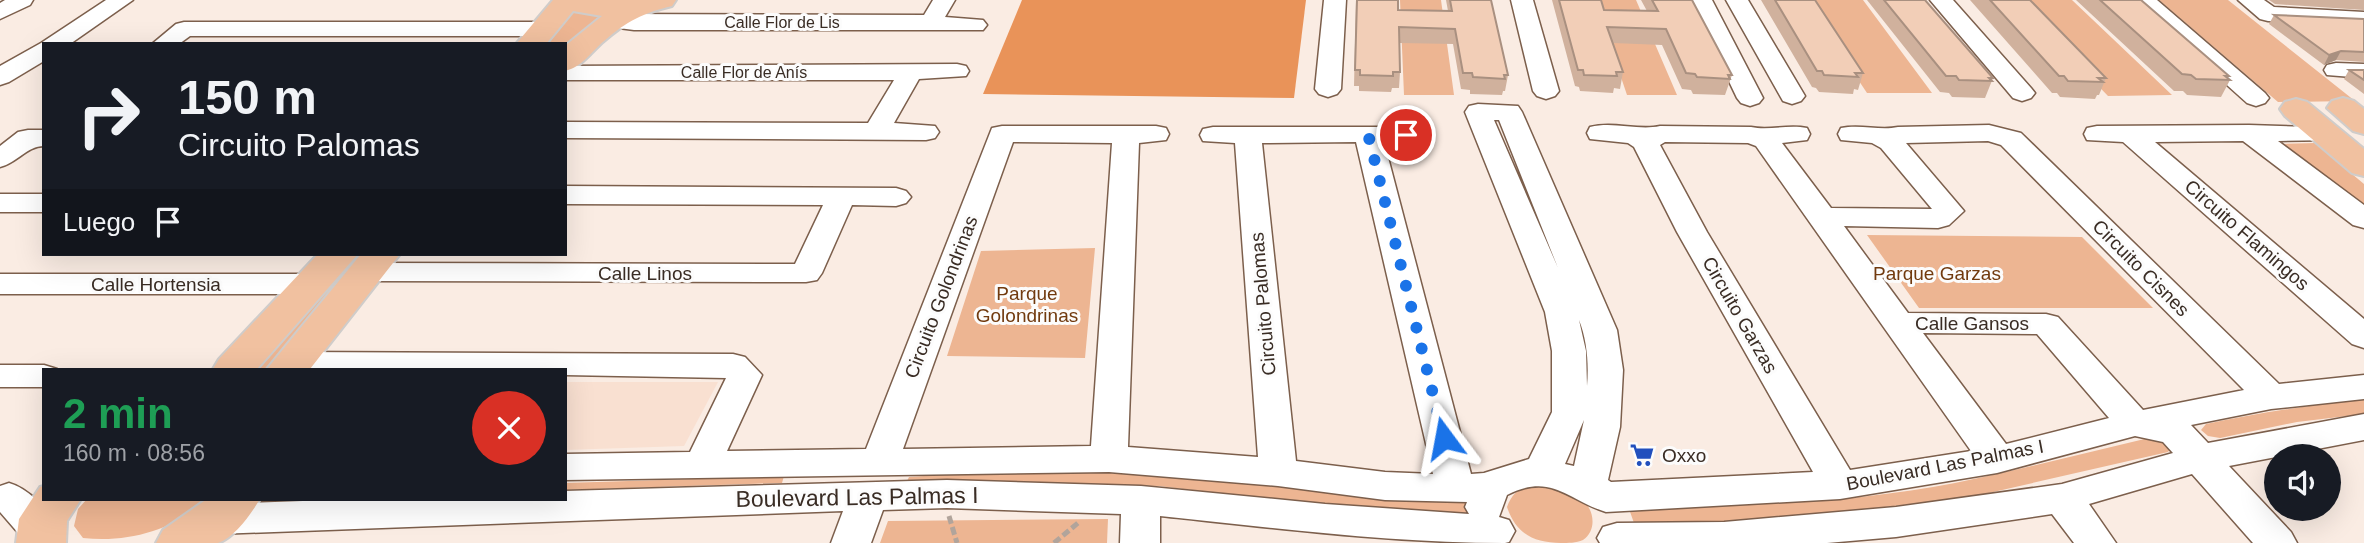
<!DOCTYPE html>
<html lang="es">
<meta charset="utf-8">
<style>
:root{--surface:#171b24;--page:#242831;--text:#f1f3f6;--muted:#9ea1a6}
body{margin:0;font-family:Helvetica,sans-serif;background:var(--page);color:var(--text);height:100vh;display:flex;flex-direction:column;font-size:26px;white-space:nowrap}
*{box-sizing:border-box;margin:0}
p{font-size:23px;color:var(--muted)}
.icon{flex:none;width:38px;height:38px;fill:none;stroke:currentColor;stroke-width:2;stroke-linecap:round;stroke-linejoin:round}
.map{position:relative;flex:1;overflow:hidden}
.details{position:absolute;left:42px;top:368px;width:525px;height:133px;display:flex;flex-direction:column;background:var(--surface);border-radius:0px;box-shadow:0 7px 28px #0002}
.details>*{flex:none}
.top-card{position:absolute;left:42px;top:42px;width:525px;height:214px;border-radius:0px;box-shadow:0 7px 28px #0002;background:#171b24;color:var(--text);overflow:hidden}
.buttons{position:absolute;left:2264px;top:444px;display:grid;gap:14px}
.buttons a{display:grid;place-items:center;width:77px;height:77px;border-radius:50%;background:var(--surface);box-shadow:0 7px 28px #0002;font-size:35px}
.pin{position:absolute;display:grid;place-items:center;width:60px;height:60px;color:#fff;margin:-30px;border:4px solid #fff;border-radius:50%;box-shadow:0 2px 7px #0007}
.me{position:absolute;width:77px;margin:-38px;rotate:347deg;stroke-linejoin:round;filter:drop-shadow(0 0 5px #0008)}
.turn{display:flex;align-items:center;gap:24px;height:147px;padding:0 21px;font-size:32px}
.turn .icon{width:91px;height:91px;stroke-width:2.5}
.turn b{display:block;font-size:49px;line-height:60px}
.then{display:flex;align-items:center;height:66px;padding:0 21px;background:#0003;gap:14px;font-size:26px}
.round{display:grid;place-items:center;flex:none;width:74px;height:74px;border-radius:37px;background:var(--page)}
.overview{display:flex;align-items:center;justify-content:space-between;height:119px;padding:0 21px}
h1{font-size:42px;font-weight:800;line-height:52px;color:#1e9e55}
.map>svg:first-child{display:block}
.built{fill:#f9e0d1}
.green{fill:#edb592}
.forest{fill:#e99359}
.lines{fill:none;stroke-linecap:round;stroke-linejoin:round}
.minor-casing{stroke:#7c5f4c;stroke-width:3}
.major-casing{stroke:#cfccca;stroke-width:4}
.path{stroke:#b1a49b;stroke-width:5;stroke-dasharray:8 3.5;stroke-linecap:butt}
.minor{fill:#fff;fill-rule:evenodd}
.major{fill:#f1c1a0;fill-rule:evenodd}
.wall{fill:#d0b19d}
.shaded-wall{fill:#a99080}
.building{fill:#f2ceb7;stroke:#a99080;stroke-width:2}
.route{stroke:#1a73e8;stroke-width:12;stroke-dasharray:0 21.6}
.labels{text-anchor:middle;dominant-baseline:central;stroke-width:6;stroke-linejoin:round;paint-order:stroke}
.far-street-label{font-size:16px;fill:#392c24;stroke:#fcfcfc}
.street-label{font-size:19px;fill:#392c24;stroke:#fcfcfc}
.park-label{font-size:19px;fill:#713a0e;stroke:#fcfcfc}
.poi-label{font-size:19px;fill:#392c24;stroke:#fcfcfc;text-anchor:start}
.near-street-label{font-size:23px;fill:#392c24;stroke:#fcfcfc}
</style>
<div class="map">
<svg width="2364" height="543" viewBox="0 0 2364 543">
<rect width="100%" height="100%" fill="#faece3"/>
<!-- built -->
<path class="built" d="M565,382H718L684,446L565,450Z"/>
<!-- green -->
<path class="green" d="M1400,0H1441L1454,95H1404Z
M1595,0H1636L1677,95H1627Z
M1805,0H1863L1932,93H1867Z
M2015,0H2072L2172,95L2108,96Z
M2159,0H2228L2355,101L2278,102Z
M575,8L605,14L565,51V44H541Z
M2315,143L2364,184V206L2281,144Z
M1867,235L2082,237L2153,308H1919Z
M1095,248L1085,358L947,356L981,251Z
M356,254H368L267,369H255Z
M2364,399V414L2297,422L2220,438L2208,436L2201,430L2206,424C2258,413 2311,405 2364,399Z
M2157,436L2170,449L2168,452L1967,498L1758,521L1634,523L1628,506C1737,506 1847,504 1955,483C2023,469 2090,452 2157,436Z
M1015,470L1165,472L1460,500L1474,509L1473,516L1329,507L1159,486L906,483L909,477Z
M784,476L782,483L565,490V483Z
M1544,483C1556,488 1571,491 1580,498C1594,507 1598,530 1583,540C1576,543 1568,543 1561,543C1534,543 1516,534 1507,507C1514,488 1525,486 1544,483Z
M87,499H208C174,530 129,543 83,538L74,526L78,509Z
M1108,519L1107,543H880L888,521Z"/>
<!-- forest -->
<path class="forest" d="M1022,0H1306L1294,98L983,94Z"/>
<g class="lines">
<!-- minor casing -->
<g class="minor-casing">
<path id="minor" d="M5,0H33L30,5L0,19V3Z
M106,0H133L70,44H44V61L9,82L0,85V66L41,43Z
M933,0H955L945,17L983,20L987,25L983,30H634L603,26L599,21L603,16L611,14L924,15Z
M1324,0H1346L1341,89L1337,94L1328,97L1319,94L1315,89Z
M1511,0H1533L1559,91L1555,96L1546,99L1537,96L1533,91Z
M1690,0H1712L1763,98L1759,103L1750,106L1741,103L1737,98Z
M1726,0H1748L1805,96L1801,101L1792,104L1783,101Z
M1930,0H1953L2031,88L2035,93L2031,98L2022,101L2013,98Z
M2132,0H2157L2265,93L2269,98L2265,103L2256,106L2247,103Z
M2238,0H2264L2274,7L2364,12V26L2268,21L2260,19Z
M184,22H544L552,24L556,29L552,34L544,36H190L179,44H152L176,24Z
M2336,63L2364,64V78L2327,75L2324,70L2327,65Z
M957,64L966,66L969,71L966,76L919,79L894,123L935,126L939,132L935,138L926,140L565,138V122L868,123L894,80H565V66Z
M1478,104L1518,106L1522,112L1617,330L1623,370L1620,427L1608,480L1611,482L1813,472L1677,232L1634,147L1628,143L1590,139L1587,133L1590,127C1614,121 1638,131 1660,126L1751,127C1769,131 1788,124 1807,128L1810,134L1807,140L1782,143L1831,208L1932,209L1881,148L1872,143L1841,140L1838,134L1841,128C1861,124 1880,131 1898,127L1989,125L2021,133L2279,384L2364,375V399L2271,409L2191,425L2208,443L2364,414V440L2229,466L2291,532L2297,543H2253L2192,474L2089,504L2116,543H2074L2052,514L1896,537L1827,543H1600L1597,538L1603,527L1617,523L1724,522L1896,507L2062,484L2173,453L2163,442L2135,436L1997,473L1840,499L1606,512C1567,500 1552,472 1507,495L1499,517L1509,520L1515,531L1509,542L1505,543C1390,543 1275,528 1160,516V543H1120L1121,514L947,508L883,510L871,543H831L843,511L217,534L203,529L197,519L203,509L217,504L358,499H565V491L947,480L1141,486L1325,504L1469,514L1465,507L1467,502L1385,500L1278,486L1109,472L565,480V454L690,452L726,378L565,375V369H280L276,363L281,355L293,352L733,354L745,357L762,375L727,451L866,449L992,128L1002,126H1156L1166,128L1169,134L1166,140L1139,143L1128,447L1258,457L1235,143L1203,141L1200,135L1203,129L1213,127H1406L1416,129L1419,135L1416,141L1384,142L1471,474L1484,473L1529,459L1552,412V351L1545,312L1465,112L1469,106ZM1494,120H1499L1558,268ZM1988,141L2001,145L2244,390L2143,410L2058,317L2046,314L1908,313L1844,226L1938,228L1949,225L1964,211L1906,143ZM1013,142L1112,143L1091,446L903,449ZM1356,142L1433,474L1385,472L1296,461L1262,143ZM1665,142L1748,143L1756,146L1971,451L1850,470L1707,232L1660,145ZM1579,320C1587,340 1589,364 1587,386L1586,351ZM1923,333L2037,334L2109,418L2006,444ZM1584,420L1574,466L1565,464Z
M2097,126L2249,125L2335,128L2338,134L2335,140L2278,141L2364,205V228L2353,225L2243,141L2155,142L2364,319V348L2352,344L2123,142L2087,140L2084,134L2087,128Z
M28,130H44V146C27,146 17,163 0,167V146L18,132Z
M565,186L896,188L906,191L911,197L906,203L896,206L852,205L822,273L817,280L806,282L365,281L354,279L349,272L354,265L365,263L795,264L823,205L565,204Z
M0,194H44V212H0Z
M0,274H313L324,277L329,284L324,291L313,294H0Z
M0,365H44L57,369H44V387H0Z
M9,483C30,489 49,511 60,531L54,542H26L0,512V486Z"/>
</g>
<!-- major casing -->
<g class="major-casing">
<path id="major" d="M553,0H676L672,6C643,13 627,21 604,41C591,52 582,67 565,71V46L602,16L573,11L546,44H516Z
M2343,98L2354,101L2364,109V134L2353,131L2327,108L2332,101Z
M2296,99L2307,102L2364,149V176L2352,173L2285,116L2280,109L2285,102Z
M318,254H358L257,369H213L219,359Z
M361,254H400L310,369H267Z
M44,486V499H81L67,521L66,543H16L19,519L40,487Z
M207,499H260C251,514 235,537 218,543C206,543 170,543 156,543L163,530Z"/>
</g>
<!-- path -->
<path class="path" d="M949,516L957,543
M1054,543L1078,523"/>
<!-- minor -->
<use href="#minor" class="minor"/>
<!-- major -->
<use href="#major" class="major"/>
</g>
<!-- wall -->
<path class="wall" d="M1356,0H1398V10L1448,11L1446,0H1491L1508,75L1505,91H1503L1502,95L1470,94V90L1461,89L1453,44L1400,43V72L1399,88H1392L1391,92L1359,91V86H1354Z
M1552,0H1601L1604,10L1647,11L1641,0H1692L1732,75L1725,95L1693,94L1691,90L1682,89L1662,45L1613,43L1623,72L1620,89L1614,88L1613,93L1580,91L1579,87L1575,86Z
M1761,0H1815L1863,73L1858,90L1854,89L1853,94L1819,92L1816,88L1812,87Z
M1867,0H1925L1993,78L1985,98L1952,97L1949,93L1940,92Z
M1970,0H2030L2106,78L2099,95H2097L2095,99L2060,97L2057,93H2052Z
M2076,0H2141L2229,76L2228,79L2230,80L2221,97L2187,95L2183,91H2174Z
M2269,0H2364V10L2275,4Z
M2274,15L2364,19V62L2336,60L2324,65L2269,24Z
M2349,70H2364V94L2344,79Z"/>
<!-- shaded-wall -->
<path class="shaded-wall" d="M2341,51L2336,60L2324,65L2329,55Z"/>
<!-- building -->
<path class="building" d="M1357,0H1398V10L1452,11L1450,0H1491L1508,75H1504L1505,79L1473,77L1472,73H1463L1455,29L1399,27L1400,72H1393V76L1360,75V70H1355Z
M1559,0H1601L1604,10L1658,11L1652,0H1692L1732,75H1728L1730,79L1697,77L1695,74L1686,73L1666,29L1607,27L1623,72H1616L1617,76L1584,75L1583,70H1578Z
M1775,0H1815L1863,73H1855L1858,77L1824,75L1822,71H1817Z
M1884,0H1925L1993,78H1989L1992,81L1959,80L1956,76H1946Z
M1990,0H2030L2106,78H2098L2103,82L2068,81L2064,76H2059Z
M2100,0H2141L2229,76H2225L2230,80L2196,79L2191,75L2182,74Z
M2274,15L2364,19V52L2341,51L2329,55Z
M2349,70H2364V80Z"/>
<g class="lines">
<!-- route -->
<path class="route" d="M1406,135L1368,134L1444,438"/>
</g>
<!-- icons -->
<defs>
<g id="supermarket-bare" transform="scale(1.89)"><path d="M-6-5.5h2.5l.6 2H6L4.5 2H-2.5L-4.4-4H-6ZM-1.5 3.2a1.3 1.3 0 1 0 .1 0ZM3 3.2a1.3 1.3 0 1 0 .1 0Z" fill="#214fbd" stroke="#fcfcfc" stroke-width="2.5" paint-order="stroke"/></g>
</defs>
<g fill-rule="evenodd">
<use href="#supermarket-bare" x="1642" y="455"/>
</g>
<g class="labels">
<!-- far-street labels -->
<g class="far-street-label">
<text x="782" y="22">Calle Flor de Lis</text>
<text x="744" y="72">Calle Flor de Anís</text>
</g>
<!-- street labels -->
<g class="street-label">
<text transform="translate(2247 235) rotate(41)">Circuito Flamingos</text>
<text transform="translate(2141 268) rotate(45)">Circuito Cisnes</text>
<text x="645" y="273">Calle Linos</text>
<text x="156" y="284">Calle Hortensia</text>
<text transform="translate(941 297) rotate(-69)">Circuito Golondrinas</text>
<text transform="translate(1263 304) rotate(-95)">Circuito Palomas</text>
<text transform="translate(1740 315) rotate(60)">Circuito Garzas</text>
<text x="1972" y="323">Calle Gansos</text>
<text transform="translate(1945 465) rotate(-11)">Boulevard Las Palmas I</text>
</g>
<!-- park labels -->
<g class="park-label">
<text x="1937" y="273">Parque Garzas</text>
<text x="1027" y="293">Parque<tspan x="1027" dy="22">Golondrinas</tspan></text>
</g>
<!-- poi labels -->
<g class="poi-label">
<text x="1662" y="455">Oxxo</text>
</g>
<!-- near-street labels -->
<g class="near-street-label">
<text transform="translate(857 497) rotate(-1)">Boulevard Las Palmas I</text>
</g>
</g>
</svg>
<div class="buttons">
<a><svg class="icon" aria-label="sound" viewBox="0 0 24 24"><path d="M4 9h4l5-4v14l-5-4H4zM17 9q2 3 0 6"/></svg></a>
</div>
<div class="pin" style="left:1406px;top:135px;background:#d93025"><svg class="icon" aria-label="arrive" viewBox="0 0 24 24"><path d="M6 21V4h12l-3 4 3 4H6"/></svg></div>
<svg class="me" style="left:1444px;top:438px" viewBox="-20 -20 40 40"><path d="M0-17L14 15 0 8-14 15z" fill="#1a73e8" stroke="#fff" stroke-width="4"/></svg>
<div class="top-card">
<div class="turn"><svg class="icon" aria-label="right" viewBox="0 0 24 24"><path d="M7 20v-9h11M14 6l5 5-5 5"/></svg><div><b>150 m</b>Circuito Palomas</div></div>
<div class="then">Luego<svg class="icon" aria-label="arrive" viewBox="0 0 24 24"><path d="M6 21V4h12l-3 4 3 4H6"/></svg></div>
</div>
<section class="details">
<div class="overview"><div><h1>2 min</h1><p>160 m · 08:56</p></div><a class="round" style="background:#d93025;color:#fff"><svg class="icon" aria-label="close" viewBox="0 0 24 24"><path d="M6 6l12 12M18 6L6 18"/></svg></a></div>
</section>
</div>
